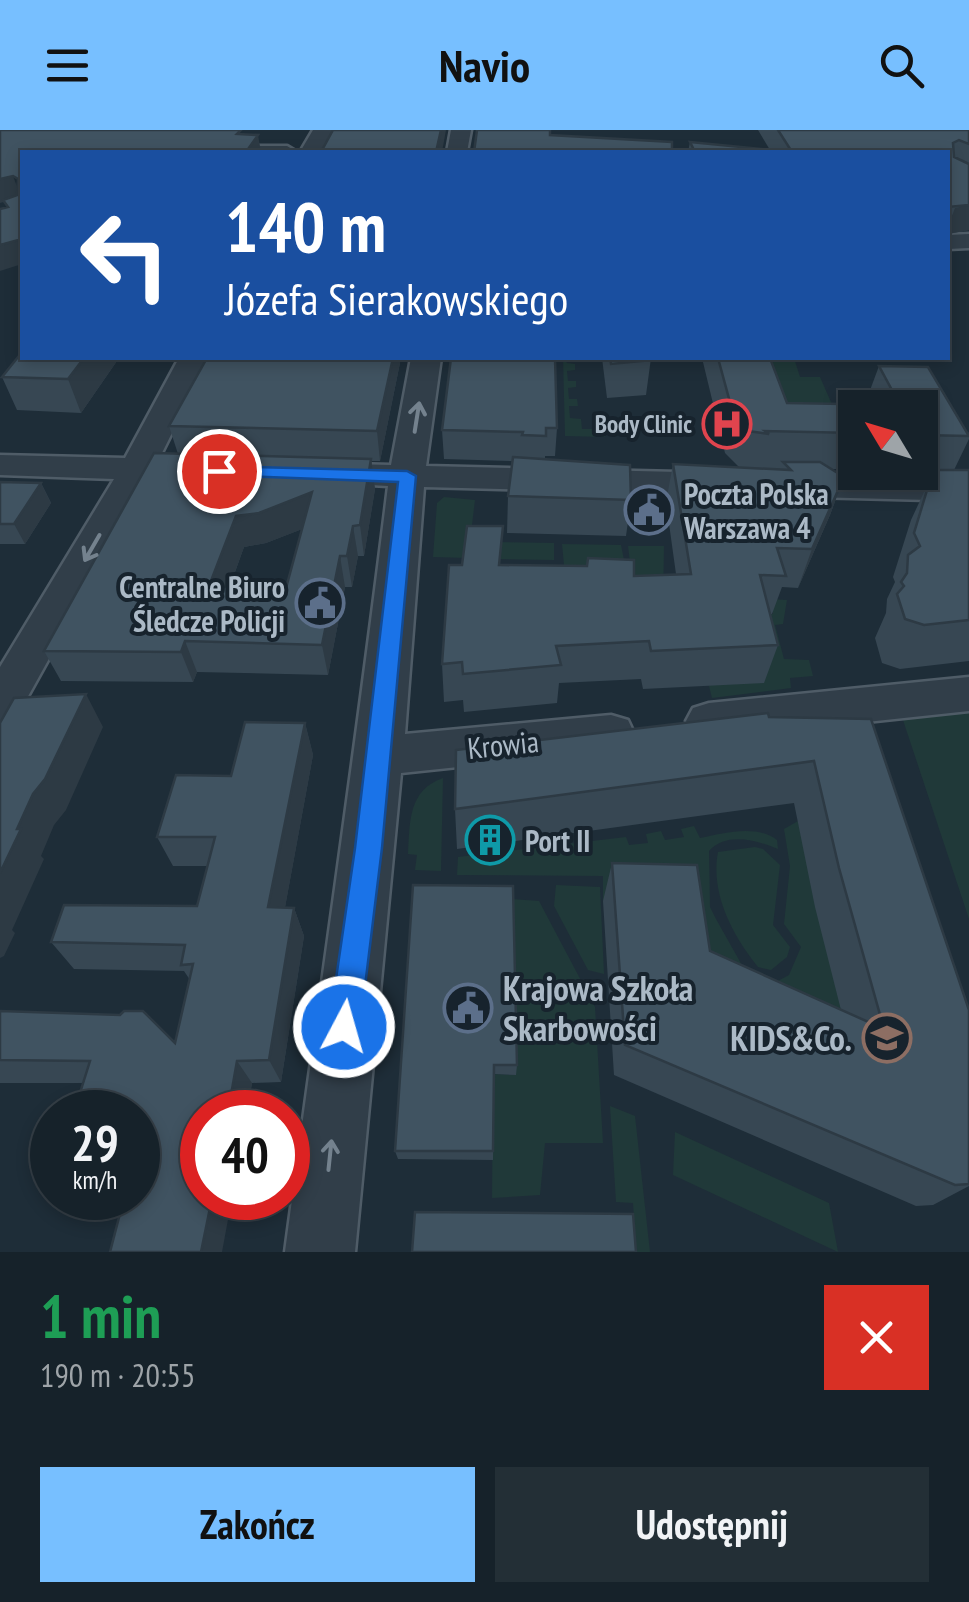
<!DOCTYPE html>
<html lang="pl">
<meta charset="utf-8">
<style>
:root{--surface:#16222a;--page:#232f36;--text:#f1f3f6;--muted:#9ea4a8;--line:#353f47;--accent:#77bfff}
body{margin:0;font-family:"PT Sans Narrow",sans-serif;background:var(--page);color:var(--text);height:100vh;display:flex;flex-direction:column;font-size:38px;white-space:nowrap}
*{box-sizing:border-box;margin:0}
p{font-size:32px;color:var(--muted)}
.icon{flex:none;width:55px;height:55px;fill:none;stroke:currentColor;stroke-width:2;stroke-linecap:round;stroke-linejoin:round}
.map{position:relative;height:1122px;overflow:hidden}
.panel{display:flex;flex-direction:column;background:var(--surface);flex:1}
.panel>*{flex:none}
.hud{position:absolute;left:20px;top:20px;width:930px;height:210px;border-radius:0px;box-shadow:0 5px 15px #0003,0 0 0 2px var(--line);background:#1a4fa0;color:#fff;overflow:hidden}
.needle{width:65px;rotate:308deg}
.fabs{position:absolute;left:838px;top:260px;display:grid;gap:20px}
.fabs a{display:grid;place-items:center;width:100px;height:100px;border-radius:0px;background:var(--surface);box-shadow:0 5px 15px #0003,0 0 0 2px var(--line);font-size:50px}
.speed{position:absolute;left:30px;top:960px;display:flex;gap:20px;font-size:50px;font-weight:700;text-align:center}
.speed>*{display:grid;place-content:center;width:130px;height:130px;border-radius:50%;background:var(--surface);box-shadow:0 5px 15px #0003,0 0 0 2px var(--line);line-height:1}
.speed small{font-size:25px;font-weight:400}
.speed .limit{border:15px solid #d22;background:#fff;color:#111}
.pin{position:absolute;display:grid;place-items:center;width:85px;height:85px;color:#fff;margin:-42px;border:5px solid #fff;border-radius:50%;box-shadow:0 2px 10px #0007}
.me{position:absolute;width:110px;margin:-55px;rotate:6deg;stroke-linejoin:round;filter:drop-shadow(0 0 8px #0008)}
.turn{display:flex;align-items:center;gap:35px;height:210px;padding:0 40px;font-size:45px}
.turn .icon{width:130px;height:130px;stroke-width:2.5}
.turn b{display:block;font-size:70px;line-height:85px}
.round{display:grid;place-items:center;flex:none;width:105px;height:105px;border-radius:0px;background:var(--page)}
.headline{display:flex;align-items:center;justify-content:space-between;height:170px;padding:0 40px}
h1{font-size:60px;font-weight:700;line-height:75px;color:#1e9e55}
.cta{display:flex;gap:20px;margin-top:auto;padding:20px 40px}
.cta a{flex:1;height:115px;border-radius:0px;background:var(--accent);color:#111;font-size:40px;font-weight:700;line-height:115px;text-align:center}
.cta a+a{background:var(--page);color:var(--text)}
header{display:flex;justify-content:space-between;align-items:center;height:130px;padding:0 40px;background:var(--accent);color:#111;font-size:45px;font-weight:700}
.map>svg:first-child{display:block}
.green{fill:#203939}
.lines{fill:none;stroke-linecap:round;stroke-linejoin:round}
.minor-casing{stroke:#4f5c67;stroke-width:5}
.minor{fill:#313e49;fill-rule:evenodd}
.wall{fill:#374753;fill-rule:evenodd}
.shaded-wall{fill:#2d3a44}
.building{fill:#405361;stroke:#2d3a44;stroke-width:2.5;fill-rule:evenodd}
.oneway{stroke:#74828e}
.route{fill:#1a73e8;stroke:#114b97;stroke-width:2.5}
.labels{text-anchor:middle;dominant-baseline:central;stroke-width:8;stroke-linejoin:round;paint-order:stroke}
.far-poi-label{font-size:25px;font-weight:bold;fill:#abb9c6;stroke:#17232d;text-anchor:end}
.poi-label{font-size:30px;font-weight:bold;fill:#abb9c6;stroke:#17232d;text-anchor:start}
.street-label{font-size:30px;fill:#abb9c6;stroke:#17232d}
.near-poi-label{font-size:35px;font-weight:bold;fill:#abb9c6;stroke:#17232d;text-anchor:start}
</style>
<header><svg class="icon" aria-label="menu" viewBox="0 0 24 24"><path d="M4 6h16M4 12h16M4 18h16"/></svg>Navio<svg class="icon" aria-label="search" viewBox="0 0 24 24"><circle cx="10" cy="10" r="6"/><path d="M15 15l6 6"/></svg></header>
<div class="map">
<svg width="969" height="1122" viewBox="0 0 969 1122">
<rect width="100%" height="100%" fill="#1e2d38"/>
<!-- green -->
<path class="green" d="M563,228L567,233L575,234V240L567,241L568,251H576V257L568,258L569,269H577L578,276H569L570,288L581,289L582,299H605V307L565,306Z
M746,228H794L800,247H820L841,295L772,294Z
M444,367L475,370L468,428L433,427L437,373Z
M494,412L554,413V430L494,429Z
M562,414L621,415L627,445L485,434L564,435Z
M628,416H664L663,472L635,473Z
M770,469L787,470L783,494L775,495L784,529L809,530L813,546L790,548L791,558L712,568L709,556L747,484H773Z
M969,576V789L901,584Z
M443,648L441,741L415,740L417,725L408,724C410,692 408,660 443,648Z
M798,691L854,930L694,856L683,773L603,771V746L457,745L458,727L626,707L629,715L648,713L646,704L661,701L665,710L684,707L681,699L694,696L700,708C724,703 756,694 777,710L778,719C758,711 727,701 709,721L710,777L716,789L743,837L776,852L789,845L801,817L784,794L790,736L784,699Z
M755,717L763,719L780,735L773,795L790,817L787,827L771,840L758,837C733,806 710,764 718,722Z
M556,755L600,757L604,844L588,840L554,776Z
M512,769L539,771L595,877L603,1013H545L540,1065L492,1068L493,944L515,945Z
M610,976L635,986L650,1122H621L620,1103L635,1102L633,1073L616,1072Z
M675,1002L829,1073L838,1122L673,1045Z"/>
<g class="lines">
<!-- minor casing -->
<g class="minor-casing">
<path id="minor" d="M313,0H333L320,22H300Z
M451,0H471L467,22H447Z
M254,16H287L297,22H244Z
M969,104V118L948,119V105Z
M179,228H209L159,329L220,334L225,341L220,348L148,350L16,588L0,594V537L114,349L0,345V325L125,328Z
M411,228H441L426,336L969,349V371L424,357L405,604L611,585L628,590L634,603L628,616L611,621L401,643L355,1122H285C319,867 357,612 388,356L300,351L294,344L300,337L312,333L391,335Z
M969,547V581L709,609L693,604L686,591L693,578L709,573Z"/>
</g>
<!-- minor -->
<use href="#minor" class="minor"/>
</g>
<!-- wall -->
<path class="wall" d="M758,0H969V100L948,104V22H688L690,12L770,20Z
M119,228L81,283L17,280L2,247Z
M207,228H401L380,331H371L375,359L364,426H358L352,457H345L328,545L197,542L193,552L61,551L44,521L178,324L169,296ZM302,399L286,458L230,456L244,417L266,413Z
M602,228H651L646,265L607,268Z
M702,228H770L787,273L868,275L866,271L879,236L969,303V309L954,340H969V531L900,539L882,533L875,508L886,483L887,469L895,452L893,447L911,390L931,347L936,341H920V278H855V339H830L844,347L830,385L798,458L782,457L772,484H770L778,515L764,553L643,559L641,549L559,553L557,573L464,582L463,570L444,572L442,534L502,435L634,446L676,444L666,372L673,334L739,337L725,323Z
M557,298L555,326H545V329L631,370L626,406L507,403L508,366L512,331L444,329L442,300Z
M0,352L41,353L51,373L25,414H0Z
M769,587L871,589L969,880V1056L933,1075L916,1076L614,945L603,771L612,733L710,821L841,880L815,777L794,673L457,719L455,679Z
M305,593L313,625L285,777L294,778L304,806L281,952L252,953L247,982H202L138,1068V982L83,953H0V881L175,913L190,850L184,841L74,839L51,812L197,776L207,736H173L157,707L231,646Z
M413,755L517,935L516,945L494,944L493,1030L398,1029L395,1021Z"/>
<!-- shaded-wall -->
<path class="shaded-wall" d="M441,0H446L442,22H436Z
M258,5L261,22H246Z
M13,46L21,67L0,73V49Z
M969,75V100L948,104V96L955,78Z
M22,109V134L0,141V115Z
M84,228H119L81,283L68,249Z
M393,228H401L380,331L377,301Z
M371,329L375,359L364,426L360,395Z
M844,347L830,385L798,458L812,419Z
M41,353L51,373L25,414L14,394Z
M312,362L318,393L266,413L244,417L219,486L209,456L236,386Z
M353,396L358,426L352,457L347,426Z
M340,426L345,457L328,545L322,515Z
M185,511L197,542L193,552L181,522Z
M86,564L103,597L66,680L54,695L41,726L44,729L12,800L15,803L4,826L0,828V743L17,699L33,664Z
M305,593L313,625L280,805L268,777Z
M294,778L304,806L281,952L269,930Z
M237,931L252,953L247,982H228Z
M212,1068H232L222,1122H201Z"/>
<!-- building -->
<path class="building" d="M0,0H241L237,4L258,5L246,22H22V109L0,115V79L8,77L3,70L17,65L18,49L13,46L0,49Z
M333,0H441L436,22H321Z
M477,0H550V5L672,12V22H474Z
M778,0H969V14L959,10L953,13L954,27L969,34V75L948,77V22H792Z
M690,12L791,22H695Z
M22,222V228H84L68,249L2,247Z
M207,228H393L377,301L169,296Z
M451,228H555L557,298H546V306L522,305L523,302L442,300Z
M610,228H651V230L611,234Z
M718,228H770L787,273L900,275L879,236L928,237L969,306L920,305V278H855V303L765,301L769,304L748,301L734,287Z
M154,323L371,329L360,395L353,396L347,426H340L322,515L185,511L181,522L44,521ZM312,362L286,458L209,456L236,386L259,383Z
M513,327L630,335L631,370L508,366Z
M783,332H820L844,347L812,419L777,418L786,446L760,445L778,515L651,521L649,511L556,516L561,535L463,544L462,532L442,534L449,435H462L467,396H503L499,435L587,436L588,428L634,430V446L691,444L673,334L791,340Z
M938,340H969V490L924,495L905,489L897,464L904,456L901,452L907,443L908,425L920,416L914,403L931,347Z
M0,352L41,353L14,394H0Z
M86,564L45,649L33,664L17,699H21L0,743V593L14,568Z
M768,583L769,587L871,589L969,880V1054L955,1055L625,915L612,733L697,735L710,821L884,899L839,738L814,631L455,679L456,620Z
M245,592L305,593L268,777L294,778L269,930L237,931L228,982H202V1068H212L201,1122H110L124,1068H138V982H74L90,931L0,930V881L120,885L124,881H143L175,913L193,834L181,835L185,815L51,812L64,775L197,776L215,707H157L176,645L231,646Z
M413,755L513,756L517,935H494L493,1021H395Z
M415,1082L633,1084L636,1122H412Z"/>
<!-- one-way arrows -->
<defs><path id="oneway-shaft" d="M-6 0H5M1.5-3L5.5 0L1.5 3" fill="none" stroke-width="1.6" stroke-linecap="round" stroke-linejoin="round" transform="scale(2.5)"/></defs>
<g class="oneway">
<use href="#oneway-shaft" transform="translate(417 287) rotate(-81)"/>
<use href="#oneway-shaft" transform="translate(92 418) rotate(120)"/>
<use href="#oneway-shaft" transform="translate(330 1025) rotate(-84)"/>
</g>
<!-- route -->
<path class="route" d="M219,336L407,341L416,346L382,718L360,897L355,908L344,912L334,908L329,897L355,718L398,352L213,345V337Z"/>
<!-- icons -->
<defs>
<g id="hospital-ring" transform="scale(2.5)"><circle r="9.5" fill="#17232d" stroke="#e0444e" stroke-width="1.5"/><path d="M-5-5h3v3.5h4V-5h3V5h-3V1.5h-4V5h-3Z" fill="#e0444e"/></g>
<g id="civic-ring" transform="scale(2.5)"><circle r="9.5" fill="#17232d" stroke="#5c6f8a" stroke-width="1.5"/><path d="M-.6-6.5H3V-4.5H.6V-3L4-1V1h2V6H-6V1h2V-1L-.6-3ZM-1.2 2.5V6h2.4V2.5Z" fill="#5c6f8a"/></g>
<g id="building-ring" transform="scale(2.5)"><circle r="9.5" fill="#17232d" stroke="#0f9aa8" stroke-width="1.5"/><path d="M-4-6H4V6H1V3H-1V6H-4ZM-2.5-4.3h1.7v1.8h-1.7ZM.8-4.3h1.7v1.8H.8ZM-2.5-1h1.7V.8h-1.7ZM.8-1h1.7V.8H.8Z" fill="#0f9aa8"/></g>
<g id="school-ring" transform="scale(2.5)"><circle r="9.5" fill="#17232d" stroke="#8d6e63" stroke-width="1.5"/><path d="M0-5L7-2L0 1L-7-2ZM-4 1L0 2.5L4 1V4Q0 6-4 4Z" fill="#8d6e63"/></g>
</defs>
<g fill-rule="evenodd">
<use href="#hospital-ring" x="727" y="294"/>
<use href="#civic-ring" x="649" y="380"/>
<use href="#civic-ring" x="320" y="473"/>
<use href="#building-ring" x="490" y="710"/>
<use href="#civic-ring" x="468" y="878"/>
<use href="#school-ring" x="887" y="908"/>
</g>
<g class="labels">
<!-- far-poi labels -->
<g class="far-poi-label">
<text x="692" y="294">Body Clinic</text>
</g>
<!-- poi labels -->
<g class="poi-label">
<text x="684" y="363">Poczta Polska<tspan x="684" dy="34">Warszawa 4</tspan></text>
<text x="285" y="456" text-anchor="end">Centralne Biuro<tspan x="285" dy="34">Śledcze Policji</tspan></text>
<text x="525" y="710">Port II</text>
</g>
<!-- street labels -->
<g class="street-label">
<text transform="translate(503 614) rotate(-6)">Krowia</text>
</g>
<!-- near-poi labels -->
<g class="near-poi-label">
<text x="503" y="858">Krajowa Szkoła<tspan x="503" dy="40">Skarbowości</tspan></text>
<text x="852" y="908" text-anchor="end">KIDS&amp;Co.</text>
</g>
</g>
</svg>
<div class="fabs">
<a><svg class="needle" viewBox="-14 -14 28 28"><path d="M0-13l5 13h-10z" fill="#e53935"/><path d="M0 13l5-13h-10z" fill="#9ea4a8"/></svg></a>
</div>
<div class="speed"><div>29<small>km/h</small></div><div class="limit">40</div></div>
<div class="pin" style="left:219px;top:341px;background:#d93025"><svg class="icon" aria-label="arrive" viewBox="0 0 24 24"><path d="M6 21V4h12l-3 4 3 4H6"/></svg></div>
<svg class="me" style="left:344px;top:897px" viewBox="-20 -20 40 40"><circle r="17" fill="#1a73e8" stroke="#fff" stroke-width="3"/><path d="M0-11L8 9 0 5-8 9z" fill="#fff"/></svg>
<div class="hud">
<div class="turn"><svg class="icon" aria-label="left" viewBox="0 0 24 24"><path d="M17 20v-9H6M10 6l-5 5 5 5"/></svg><div><b>140 m</b>Józefa Sierakowskiego</div></div>
</div>
</div>
<section class="panel">
<div class="headline"><div><h1>1 min</h1><p>190 m · 20:55</p></div><a class="round" style="background:#d93025;color:#fff"><svg class="icon" aria-label="close" viewBox="0 0 24 24"><path d="M6 6l12 12M18 6L6 18"/></svg></a></div>
<div class="cta"><a>Zakończ</a><a>Udostępnij</a></div>
</section>
